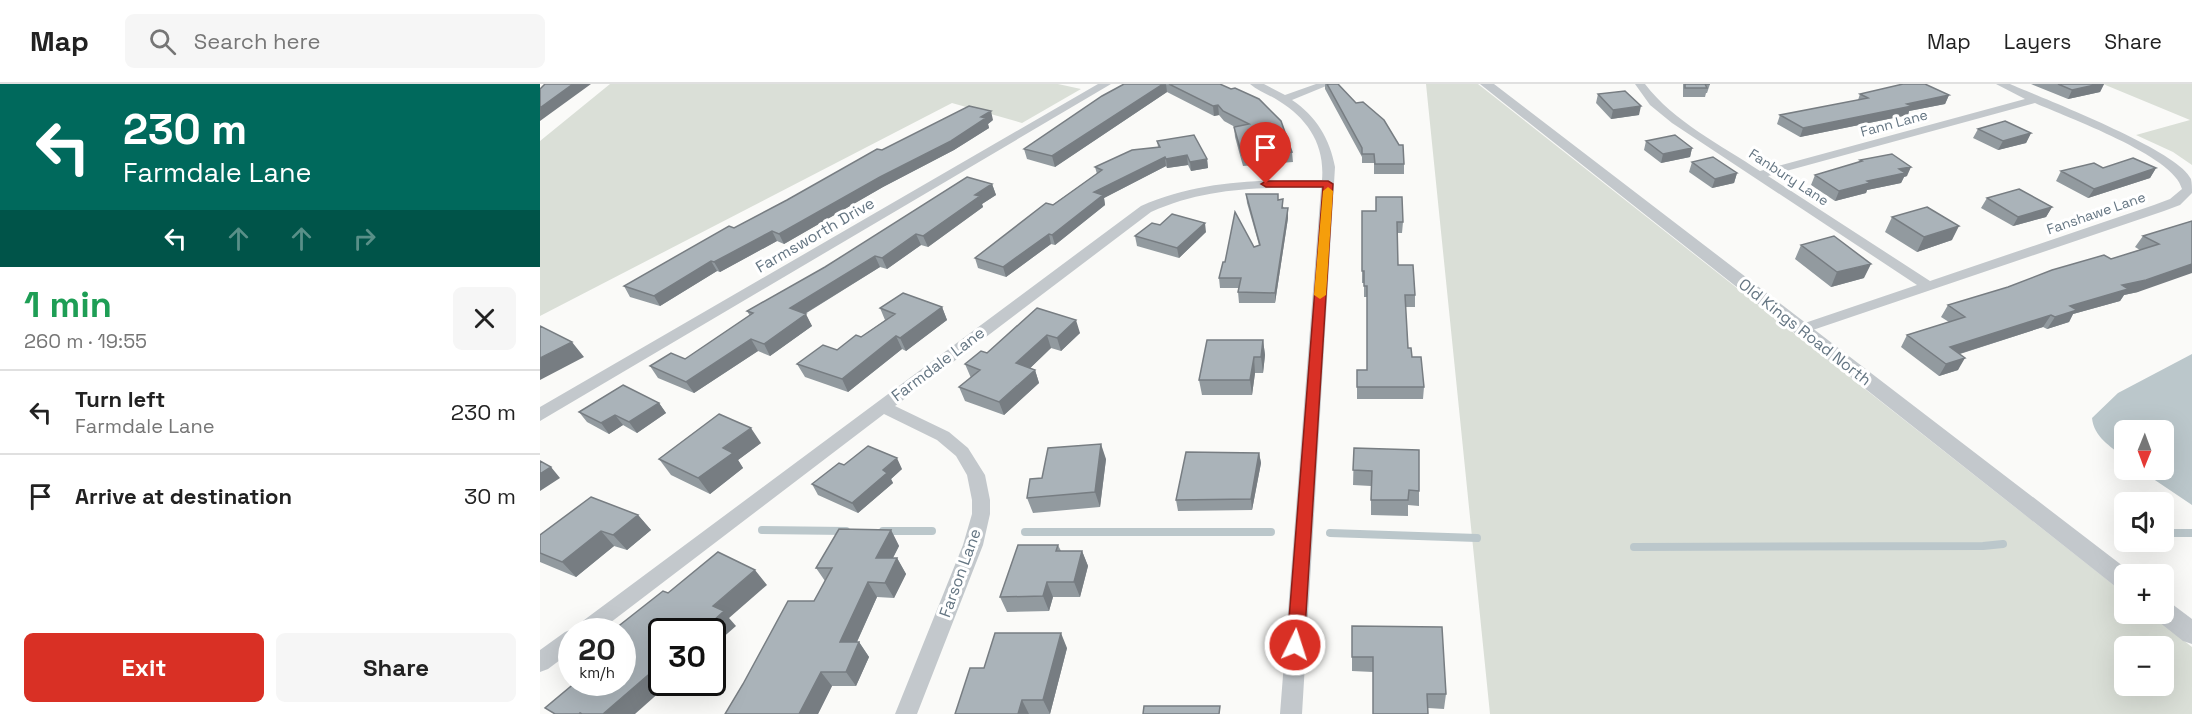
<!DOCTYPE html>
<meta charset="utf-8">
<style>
:root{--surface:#fff;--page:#f6f6f6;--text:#222;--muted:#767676;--line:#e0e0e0;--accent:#d93025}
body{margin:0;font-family:"Space Grotesk",sans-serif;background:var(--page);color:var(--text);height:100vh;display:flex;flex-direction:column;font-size:22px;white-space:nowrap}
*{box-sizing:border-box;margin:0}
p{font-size:20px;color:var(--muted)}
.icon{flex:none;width:33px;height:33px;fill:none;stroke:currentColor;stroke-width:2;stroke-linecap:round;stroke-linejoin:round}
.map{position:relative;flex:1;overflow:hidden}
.panel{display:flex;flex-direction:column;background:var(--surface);width:540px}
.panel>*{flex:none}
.banner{background:#00695c;color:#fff;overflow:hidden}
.needle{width:39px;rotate:181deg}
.controls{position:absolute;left:1574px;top:336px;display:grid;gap:12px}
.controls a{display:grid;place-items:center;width:60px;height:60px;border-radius:9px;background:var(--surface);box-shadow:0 6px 24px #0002;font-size:30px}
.speed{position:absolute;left:18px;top:534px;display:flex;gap:12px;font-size:30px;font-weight:700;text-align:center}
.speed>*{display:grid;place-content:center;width:78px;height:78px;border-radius:50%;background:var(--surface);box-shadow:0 6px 24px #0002;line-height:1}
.speed small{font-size:15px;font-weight:400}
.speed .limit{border:3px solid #111;border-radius:9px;background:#fff;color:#111}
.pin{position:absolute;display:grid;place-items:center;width:51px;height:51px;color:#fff;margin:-62px -26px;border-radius:50% 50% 50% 0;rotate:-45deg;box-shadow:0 0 6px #0007}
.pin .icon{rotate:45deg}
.me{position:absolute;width:66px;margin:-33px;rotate:4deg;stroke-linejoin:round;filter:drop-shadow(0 0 4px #0008)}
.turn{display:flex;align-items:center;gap:21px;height:126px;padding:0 24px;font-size:27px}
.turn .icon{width:78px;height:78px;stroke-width:2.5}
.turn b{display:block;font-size:42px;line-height:51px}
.lanes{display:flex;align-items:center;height:57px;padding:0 24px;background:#0003;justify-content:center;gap:30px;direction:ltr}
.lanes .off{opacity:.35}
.round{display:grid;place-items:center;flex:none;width:63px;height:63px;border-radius:9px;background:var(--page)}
.headline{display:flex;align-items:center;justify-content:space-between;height:102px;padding:0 24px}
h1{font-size:36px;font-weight:600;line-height:45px;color:#1e9e55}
.button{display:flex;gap:12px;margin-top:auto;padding:12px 24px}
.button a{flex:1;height:69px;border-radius:9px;background:var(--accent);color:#fff;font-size:24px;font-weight:600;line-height:69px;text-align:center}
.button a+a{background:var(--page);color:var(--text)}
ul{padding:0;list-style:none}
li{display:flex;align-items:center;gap:18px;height:84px;padding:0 24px;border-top:2px solid var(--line)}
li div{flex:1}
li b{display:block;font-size:22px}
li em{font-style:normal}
header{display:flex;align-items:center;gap:36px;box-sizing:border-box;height:84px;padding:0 30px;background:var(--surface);border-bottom:2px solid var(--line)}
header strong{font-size:28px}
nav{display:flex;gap:33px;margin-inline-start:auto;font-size:21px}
.search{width:420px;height:54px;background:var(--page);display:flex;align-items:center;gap:15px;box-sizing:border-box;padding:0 21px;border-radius:9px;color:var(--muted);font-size:22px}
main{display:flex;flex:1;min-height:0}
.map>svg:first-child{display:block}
.green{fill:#dadfd7;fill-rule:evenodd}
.water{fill:#bbc7cb}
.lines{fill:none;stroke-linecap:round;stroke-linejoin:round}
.stream{stroke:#bbc7cb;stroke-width:8}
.minor{fill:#c3c8cc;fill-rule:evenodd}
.tertiary{fill:#c3c8cc;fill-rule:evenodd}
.wall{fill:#929a9f}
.shaded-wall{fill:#777d82}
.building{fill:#aab3b9;stroke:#777d82;stroke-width:1.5}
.route{fill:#d93025;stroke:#8d1f18;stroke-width:1.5}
.slow{fill:#f59e0b}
.labels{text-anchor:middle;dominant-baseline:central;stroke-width:6;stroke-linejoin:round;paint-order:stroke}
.far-street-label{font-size:14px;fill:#657683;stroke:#fff}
.street-label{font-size:16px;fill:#657683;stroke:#fff}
</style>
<header>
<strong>Map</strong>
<div class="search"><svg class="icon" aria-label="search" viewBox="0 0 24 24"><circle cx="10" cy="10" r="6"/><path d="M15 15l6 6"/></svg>Search here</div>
<nav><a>Map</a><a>Layers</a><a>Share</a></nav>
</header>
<main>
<section class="panel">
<div class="banner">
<div class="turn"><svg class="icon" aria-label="left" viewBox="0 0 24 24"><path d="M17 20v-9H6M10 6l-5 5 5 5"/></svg><div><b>230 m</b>Farmdale Lane</div></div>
<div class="lanes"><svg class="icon" aria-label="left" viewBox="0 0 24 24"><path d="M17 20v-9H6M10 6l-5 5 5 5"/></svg><svg class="icon off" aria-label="ahead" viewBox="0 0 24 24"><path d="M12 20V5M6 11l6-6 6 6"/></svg><svg class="icon off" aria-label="ahead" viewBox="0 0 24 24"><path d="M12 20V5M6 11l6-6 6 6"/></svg><svg class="icon off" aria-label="right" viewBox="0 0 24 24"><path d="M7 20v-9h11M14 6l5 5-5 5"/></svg></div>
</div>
<div class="headline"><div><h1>1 min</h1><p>260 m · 19:55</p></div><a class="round"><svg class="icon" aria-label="close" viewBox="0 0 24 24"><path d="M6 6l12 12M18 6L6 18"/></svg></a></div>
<ul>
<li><svg class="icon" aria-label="left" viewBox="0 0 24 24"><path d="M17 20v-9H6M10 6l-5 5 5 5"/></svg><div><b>Turn left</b><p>Farmdale Lane</p></div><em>230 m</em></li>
<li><svg class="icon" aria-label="arrive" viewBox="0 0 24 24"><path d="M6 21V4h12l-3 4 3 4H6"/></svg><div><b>Arrive at destination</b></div><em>30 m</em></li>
</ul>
<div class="button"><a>Exit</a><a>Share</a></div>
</section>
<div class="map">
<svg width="1652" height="630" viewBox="0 0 1652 630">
<rect width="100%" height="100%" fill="#fafaf8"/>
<!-- green -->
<path class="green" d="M70,0H518L541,5L482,39L412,19L0,232V57Z
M886,0H938L1584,509V530H1610L1652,563V630H950ZM1584,562H1623V602H1584Z
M1563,0H1652V81L1633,68L1596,51L1650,36Z"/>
<!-- water -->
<path class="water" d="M1652,270V421L1600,386H1623V346H1584V373C1570,362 1554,353 1552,334L1578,309Z"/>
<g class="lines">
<!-- stream -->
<path class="stream" d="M222,446L306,447
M343,447H392
M485,448H731
M790,449L937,454
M1623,449H1652
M1094,463L1443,462L1463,460"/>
<!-- minor -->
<path class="minor" d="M558,0H571L0,337V323Z
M710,0H724L745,11L776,0H791L752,16C776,32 790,55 795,83L762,630H740L781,104C722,103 666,103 611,128L355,322L409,348L428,364L445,391L450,416V430L443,461L377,630H355L423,461L432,430V416L427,391L416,372L397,356L344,330L58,548H32V567L8,585L0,588V566L25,548L32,545L601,122C660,96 719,96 782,96C785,61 768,35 739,17C730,11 718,7 710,0Z
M1095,0H1105C1134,38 1181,61 1220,87L1485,15L1456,0H1470C1504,15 1638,66 1651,95C1652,99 1652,105 1652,109L1640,121L1624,127L1261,250L1253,245L1256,242L1377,201L1132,39L1110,21ZM1495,19C1526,33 1635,72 1642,105L1630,115L1614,121L1390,197L1228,92Z"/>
<!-- tertiary -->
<path class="tertiary" d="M940,0H954L1592,489L1584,490V506L1576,503Z
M1623,517L1632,520L1652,535V560L1643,557L1614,534L1612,530H1623Z"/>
</g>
<!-- wall -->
<path class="wall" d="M584,0H680L752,68L753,78L703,82L695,53L694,43H695L684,37L679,31L674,32L627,8L515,83L487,75L484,65Z
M785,0H798L864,80V90H834V79H822V73L785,5Z
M1143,0H1170L1167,9H1166L1165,13H1143Z
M1491,0H1564L1560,8L1528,15Z
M1058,10L1099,31L1071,35L1056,19Z
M1320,10L1409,11L1405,20L1369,27L1368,31L1260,53L1237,40L1240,31L1318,16Z
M453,36L448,40L449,44L414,66L343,103L244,160L237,157L180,188L177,187L120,222L90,213L84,202L342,66Z
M1438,45L1491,49L1486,59L1458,66L1433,54Z
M617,57L667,75L668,84L651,87L648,81L627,84L626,82L564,114L565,121L515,161L511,160L466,193L438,184L435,174L557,90L555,83L618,63Z
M1106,57L1152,64L1150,73L1121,79L1104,66Z
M1320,76L1367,92L1364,93L1361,99L1327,106L1326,109L1295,117L1271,101L1275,91L1319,78Z
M1152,78L1197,89L1194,99L1172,104L1149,88Z
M1563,84H1616L1610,94L1548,114L1516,97L1521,87Z
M452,100L456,111L442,120L443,123L388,163L381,161L347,185L340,183L265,230L272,242L230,272L218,267L154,309L118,294L110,282L145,275L210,232L207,227Z
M706,110L739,116L744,124H748V134L735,219H699L698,208L699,204H680L679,194L685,178L719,161L707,119Z
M1447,114L1512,123L1506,133L1473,142L1441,124Z
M822,127L863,138L862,149H857L858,181L875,211V223H865L868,264L884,303L883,315H817V286H827V213H824V199H822Z
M1352,133L1412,156L1377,168L1345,148Z
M1652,137L1598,208L1584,211L1580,217L1533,230L1529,238L1507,245L1503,243L1420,270L1418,286L1399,292L1361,263L1367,251L1409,238L1401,233L1408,221L1571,175L1600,166L1595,163L1603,152Z
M620,141L666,148L639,174L597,162L595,152Z
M1261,161L1324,194L1291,203L1255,175Z
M402,223L407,236L366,267L362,265L308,308L265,293L257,280L297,266L321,253L345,236L340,224Z
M497,224L540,249L521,267L511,264L490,284L495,286L499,299L464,331L425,317L419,303L431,294L425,280L447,269Z
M723,256L725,271L723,289H715L712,311H662L659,296Z
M119,319L126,329L97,349L83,341L69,350L47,338L39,328Z
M221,359L198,376L203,384L170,410L131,391L119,375Z
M814,364L879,407V422L868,421V432L831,431V402L813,401Z
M719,369L721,379L712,426L638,427L636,416Z
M566,375L560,423L493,429L487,414L502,394Z
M304,381L362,385L351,395L353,399L318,429L278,411L272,400Z
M98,431L111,446L87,466L74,462L36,493L0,478V451Z
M351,446L359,462L353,474H357L366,490L354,514L337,513L317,558H319L329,573L316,602H292L278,630H185L274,517L285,497L276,484Z
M518,461L521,467H542L548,482L540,513H513L509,527L467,528L460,513Z
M812,542L906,610L904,625L888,624L833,588L812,587Z
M527,564L510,630H415L444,584Z"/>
<!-- shaded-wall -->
<path class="shaded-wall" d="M33,0H51L0,37V24Z
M623,0H626L627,8L515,83L512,72Z
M1559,0H1564L1560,8L1528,15L1532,6Z
M1409,11L1405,20L1369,27L1368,31L1260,53L1263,44L1367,20Z
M678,21L679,31L674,32L673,22Z
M1101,22L1099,31L1071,35L1073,26Z
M451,27L453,36L448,40L449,44L414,66L343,103L244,160L239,150Z
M1491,49L1486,59L1458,66L1463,57Z
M1152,64L1150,73L1121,79L1123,70Z
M647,71L648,81L627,84L626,75Z
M625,73L626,82L564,114L565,121L515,161L512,151L554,108Z
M667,75L668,84L651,87L650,78Z
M1371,83L1367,92L1364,93L1361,99L1327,106L1326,109L1295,117L1299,107L1359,85Z
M1616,84L1610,94L1548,114L1554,105Z
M1197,89L1194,99L1172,104L1175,95Z
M452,100L456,111L442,120L443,123L388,163L383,152L435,111Z
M1512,123L1506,133L1473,142L1478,133Z
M748,124V134L735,219V209Z
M665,139L666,148L639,174L637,164Z
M1419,142L1412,156L1377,168L1384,153Z
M232,147L237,157L180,188L174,178Z
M376,150L381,161L347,185L342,174Z
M509,150L511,160L466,193L463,183Z
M335,172L340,183L256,235L250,224Z
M171,177L177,187L120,222L114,212Z
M1331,180L1324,194L1291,203L1297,188Z
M1652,180V189L1598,208L1584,211L1580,217L1533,230L1529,238L1507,245L1515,233L1530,222L1582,201Z
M402,223L407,236L366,267L360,254Z
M266,230L272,242L230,272L224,260Z
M1511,231L1503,243L1403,275L1410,263Z
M536,236L540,249L521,267L517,254Z
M507,251L511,264L481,293L476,279Z
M356,252L362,265L308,308L302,295Z
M211,255L218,267L154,309L146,298Z
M723,256L725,271L723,289L721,273Z
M32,258L44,273L0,296V274Z
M714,273L715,289L712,311L710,296Z
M1425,274L1418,286L1399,292L1406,280Z
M495,286L499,299L464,331L459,318Z
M119,319L126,329L97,349L89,338Z
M75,331L83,341L69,350L61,339Z
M211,344L221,359L198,376L203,384L170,410L158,394L183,364Z
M561,360L566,375L560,423L555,408Z
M719,369L721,379L712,426L711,415Z
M357,374L362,385L351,395L353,399L318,429L312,419L343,386Z
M11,383L20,394L0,407V390Z
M98,431L111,446L87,466L73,451Z
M351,446L359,462L345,489L336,474Z
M61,447L74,462L36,493L22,478Z
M542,467L548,482L540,513L534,498Z
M357,474L366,490L354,514L345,499Z
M215,486L227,501L189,534L196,542L172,563V548H161L173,522Z
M328,498L337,513L310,573L300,558Z
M507,498L513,513L509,527L503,512Z
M521,549L527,564L510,630L503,616Z
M319,558L329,573L316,602L306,588Z
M122,579V598H131L95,630H63Z
M281,588L292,602L278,630H259Z
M482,616L489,630H478Z"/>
<!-- building -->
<path class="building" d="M5,0H33L0,24V5Z
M584,0H623L512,72L484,65L562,12Z
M629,0H680L691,5L695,4L719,15L741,37L752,68L702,71L694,43L709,40L683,27L678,21L673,22Z
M787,0H798L816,19L823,18L844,36L859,61H863L864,80H835L834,70H822V64Z
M1145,0H1170H1165L1167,4H1145Z
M1363,0H1385L1409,11L1367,20L1372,22L1263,44L1240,31L1328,14L1320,10Z
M1518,0H1559L1532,6Z
M1085,7L1101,22L1073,26L1058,10Z
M429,22L451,27L441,33L446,34L411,57L340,93L239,150L232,147L174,178L171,177L114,212L84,202L189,142L194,144L247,116L337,65L342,66Z
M1465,37L1491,49L1463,57L1438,45Z
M654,51L667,75L650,78L647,71L626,75L625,73L554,108L563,111L512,151L509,150L463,183L435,174L506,119L513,121L562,86L555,83L592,66L620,63L617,57Z
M1135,51L1152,64L1123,70L1106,57Z
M1352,70L1371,83L1359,85L1365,89L1327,97L1330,99L1299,107L1275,91L1322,77L1320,76Z
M1173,73L1197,89L1175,95L1152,78Z
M1593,74L1616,84L1554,105L1521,87L1554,79L1563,84Z
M427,93L452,100L435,111L440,112L383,152L376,150L342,174L335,172L250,224L266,230L224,260L211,255L146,298L110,282L131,269L145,275L213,229L207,227L285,183Z
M1479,105L1512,123L1478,133L1447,114Z
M706,110H738V116L743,115L742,124H748L735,209L698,208L701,194H679L683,178H685L695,128L714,163L720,161Z
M836,113H862L863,138H857L858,181H873L875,211H865L868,264H871L872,273H881L884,303H817V286H827V202H824V187H822V127H836Z
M1387,123L1419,142L1384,153L1352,133Z
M632,130L665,139L637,164L595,152L612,139L620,141Z
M1652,137V180L1606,196L1582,201L1588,205L1530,222L1537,226L1515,233L1511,231L1410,263L1425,274L1406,280L1367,251L1425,233L1408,221L1468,203L1512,186L1564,171L1571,175L1619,160L1603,152Z
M1294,152L1331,180L1297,188L1261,161Z
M363,209L402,223L360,254L356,252L302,295L257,280L283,261L297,266L316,251L321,253L355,230L340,224Z
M497,224L536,236L517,254L507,251L476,279L495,286L459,318L419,303L440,286L425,280L441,267L447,269Z
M0,242L32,258L0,274Z
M667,256H723L721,273H714L710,296H659Z
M83,301L119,319L89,338L75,331L61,339L39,328Z
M179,330L211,344L183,364L193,369L158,394L119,375Z
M561,360L555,408L487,414L490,395L502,394L508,364Z
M328,362L357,374L343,386L347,389L312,419L272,400L299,379L304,381Z
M814,364L879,366V407L869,406L868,416H831L832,387L813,386Z
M646,368L719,369L711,415L636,416Z
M0,377L11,383L0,390Z
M51,413L98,431L73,451L61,447L22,478L0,469V451Z
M299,445L351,446L336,474H357L345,499L328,498L300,558H319L306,588H281L259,630H185L203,600L248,517H274L292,484H276Z
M478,461H518L516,467H542L534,498H507L503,512L460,513Z
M178,468L215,486L173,522L184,527L161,548H122V579L63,630H42L40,629L39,630H15L5,624L36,598H82V548H71L123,507L128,509Z
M812,542L902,543L906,610H887L888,630H833V573H812Z
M455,549H521L503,616H482L478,630H415L430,584H444Z
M604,622H680L679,630H603Z"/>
<!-- route -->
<path class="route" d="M788,97L793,100L764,561L762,566L755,569L749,566L747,561L783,103H726L721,100L726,97Z"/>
<!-- slow -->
<path class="slow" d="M788,103L793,107L786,211L780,215L774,211L783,107Z"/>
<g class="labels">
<!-- far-street labels -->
<g class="far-street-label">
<text transform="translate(1354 39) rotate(-15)">Fann Lane</text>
<text transform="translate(1249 93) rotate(33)">Fanbury Lane</text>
<text transform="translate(1556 129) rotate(-19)">Fanshawe Lane</text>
</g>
<!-- street labels -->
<g class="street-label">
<text transform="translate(275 151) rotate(-30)">Farmsworth Drive</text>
<text transform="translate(1265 248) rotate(38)">Old Kings Road North</text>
<text transform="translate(398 280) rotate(-37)">Farmdale Lane</text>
<text transform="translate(420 489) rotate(-70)">Farson Lane</text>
</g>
</g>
</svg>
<div class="controls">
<a><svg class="needle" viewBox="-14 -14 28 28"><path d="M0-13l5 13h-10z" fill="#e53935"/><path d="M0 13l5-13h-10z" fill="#767676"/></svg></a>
<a><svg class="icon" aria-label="sound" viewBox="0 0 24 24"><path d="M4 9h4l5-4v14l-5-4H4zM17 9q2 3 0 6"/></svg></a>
<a>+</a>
<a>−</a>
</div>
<div class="speed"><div>20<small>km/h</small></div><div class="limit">30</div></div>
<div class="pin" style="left:726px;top:100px;background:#d93025"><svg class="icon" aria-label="arrive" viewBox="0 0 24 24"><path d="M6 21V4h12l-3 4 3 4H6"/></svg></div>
<svg class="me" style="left:755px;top:561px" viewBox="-20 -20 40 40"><circle r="17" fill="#d93025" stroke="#fff" stroke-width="3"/><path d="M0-11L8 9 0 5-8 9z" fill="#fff"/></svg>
</div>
</main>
